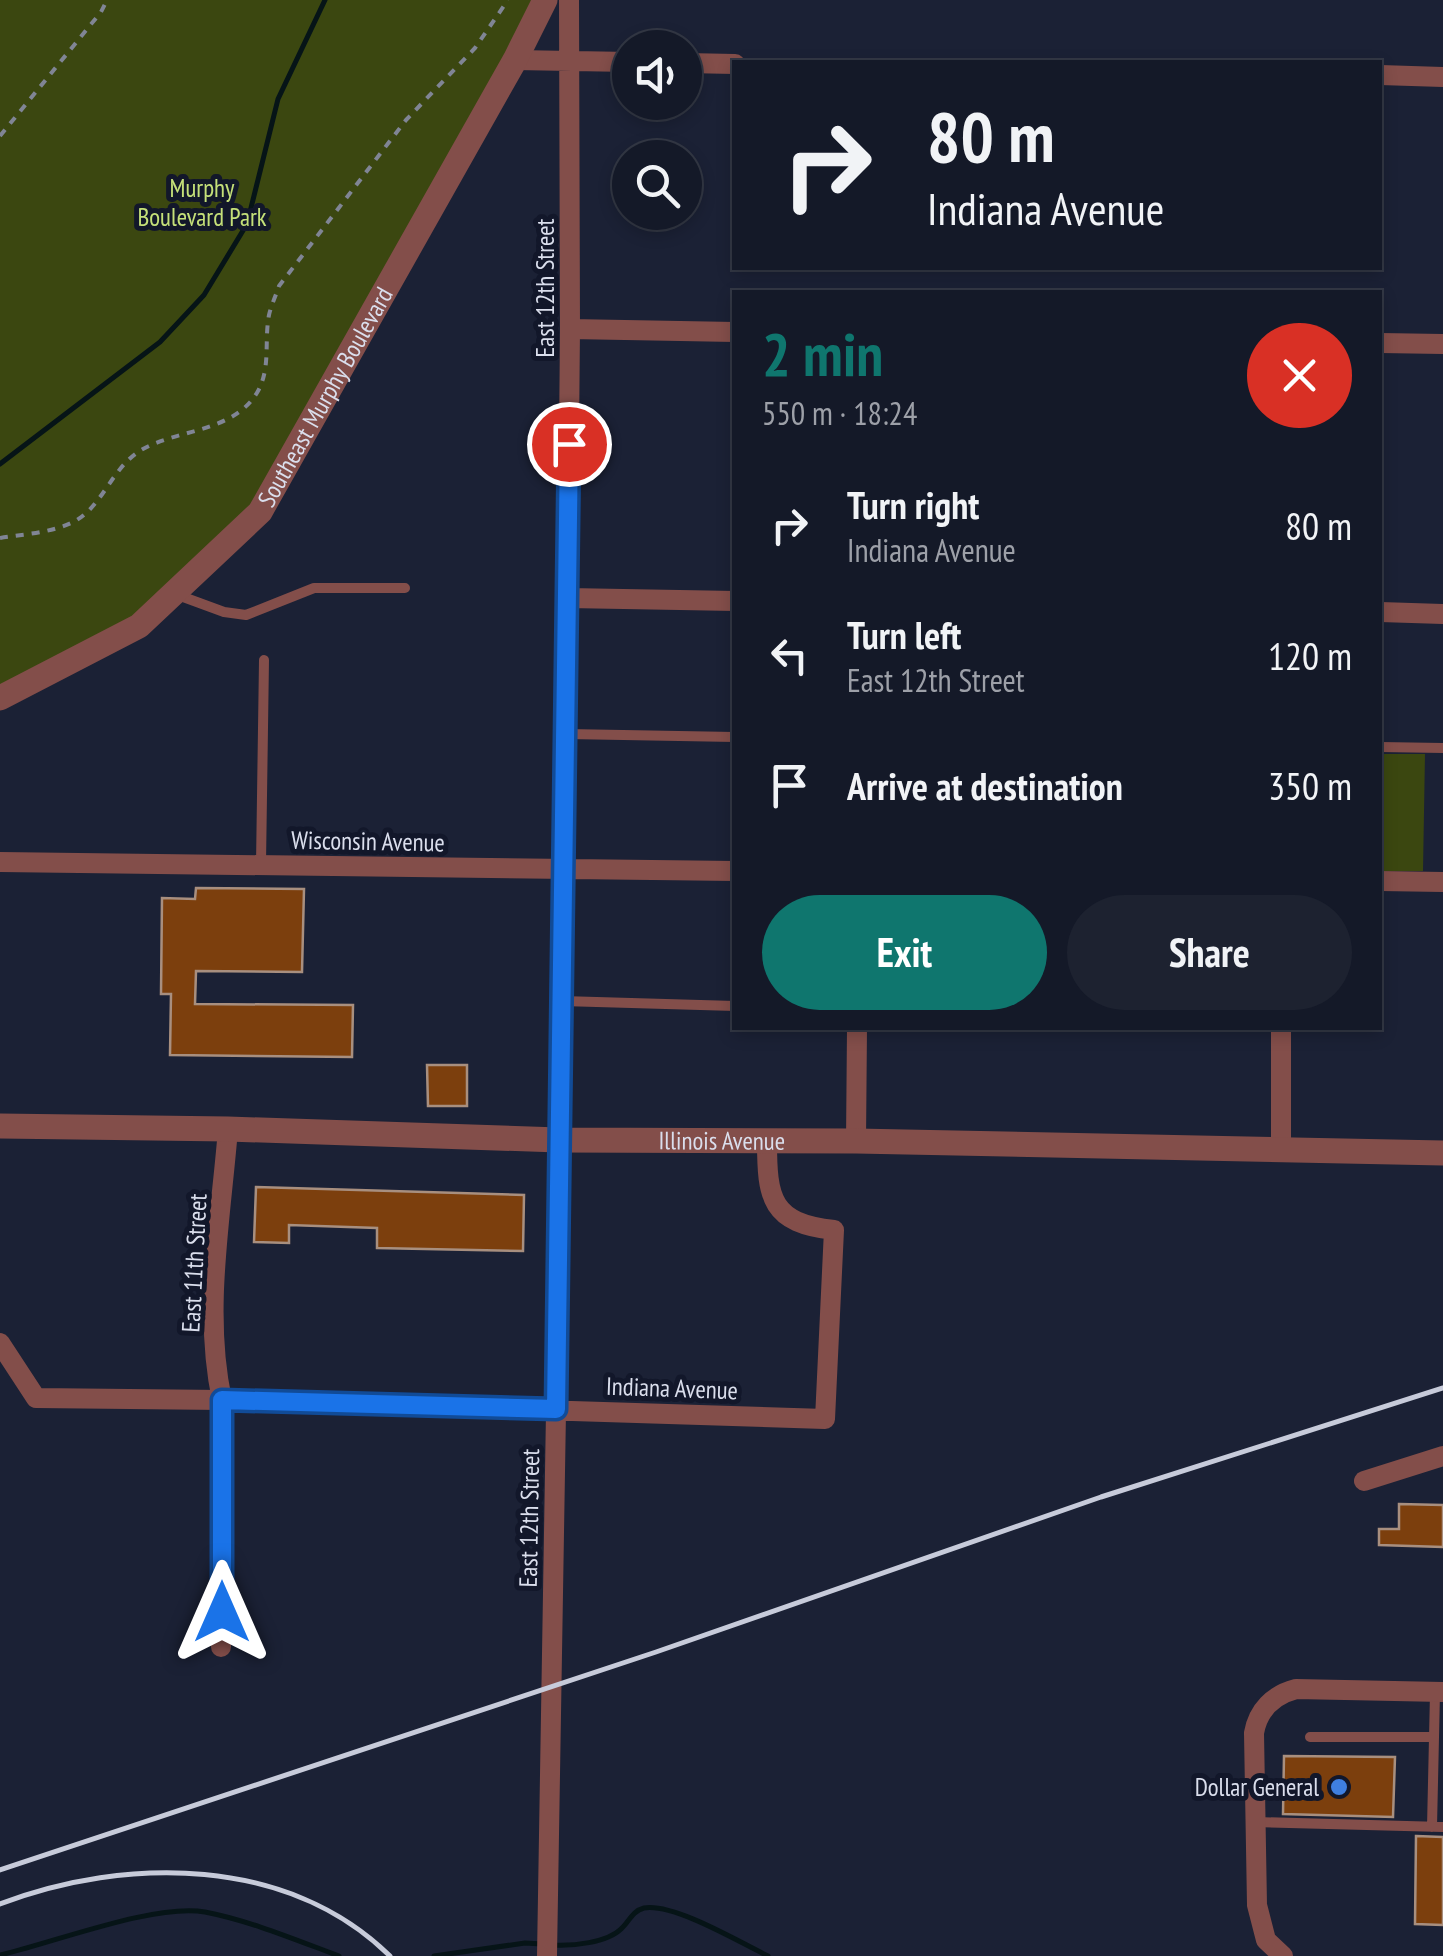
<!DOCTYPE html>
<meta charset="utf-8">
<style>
:root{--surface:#141928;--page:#1d2230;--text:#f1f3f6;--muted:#9da0a8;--line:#333845;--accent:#0f766e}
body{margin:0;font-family:"PT Sans Narrow",sans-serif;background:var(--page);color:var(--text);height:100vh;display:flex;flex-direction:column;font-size:38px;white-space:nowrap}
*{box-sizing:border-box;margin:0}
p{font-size:32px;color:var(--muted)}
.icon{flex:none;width:55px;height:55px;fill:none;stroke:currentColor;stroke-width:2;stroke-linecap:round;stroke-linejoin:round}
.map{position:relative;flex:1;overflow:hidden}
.sheet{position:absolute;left:732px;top:290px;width:650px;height:740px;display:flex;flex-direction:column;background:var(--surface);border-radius:0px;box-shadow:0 5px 15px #0003,0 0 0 2px var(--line)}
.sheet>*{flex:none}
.hud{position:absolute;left:732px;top:60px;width:650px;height:210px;border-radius:0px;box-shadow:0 5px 15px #0003,0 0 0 2px var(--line);background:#141928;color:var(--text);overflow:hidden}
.controls{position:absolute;left:612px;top:30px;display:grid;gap:20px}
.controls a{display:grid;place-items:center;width:90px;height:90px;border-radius:50%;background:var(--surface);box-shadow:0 5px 15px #0003,0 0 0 2px var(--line);font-size:50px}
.pin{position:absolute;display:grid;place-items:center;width:85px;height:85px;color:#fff;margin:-42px;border:5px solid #fff;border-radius:50%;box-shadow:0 2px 10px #0007}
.me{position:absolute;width:110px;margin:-55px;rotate:0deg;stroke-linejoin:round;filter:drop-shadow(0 0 8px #0008)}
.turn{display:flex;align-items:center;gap:35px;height:210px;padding:0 30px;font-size:45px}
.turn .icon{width:130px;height:130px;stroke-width:2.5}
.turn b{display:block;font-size:70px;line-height:85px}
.round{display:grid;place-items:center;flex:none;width:105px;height:105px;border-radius:52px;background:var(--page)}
.overview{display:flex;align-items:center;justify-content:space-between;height:170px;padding:0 30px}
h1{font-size:60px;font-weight:700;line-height:75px;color:var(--accent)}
.action{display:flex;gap:20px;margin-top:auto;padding:20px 30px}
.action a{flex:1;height:115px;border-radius:60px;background:var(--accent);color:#fff;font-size:40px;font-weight:700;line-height:115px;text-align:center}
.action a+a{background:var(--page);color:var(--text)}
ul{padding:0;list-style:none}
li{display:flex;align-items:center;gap:30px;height:130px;padding:0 30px}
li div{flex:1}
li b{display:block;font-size:38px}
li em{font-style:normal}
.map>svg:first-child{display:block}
.green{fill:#3b4710}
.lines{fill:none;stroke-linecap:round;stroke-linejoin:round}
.stream{stroke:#061417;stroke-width:5}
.building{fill:#7c3f0d;stroke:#a88f7f;stroke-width:2.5}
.path{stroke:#808595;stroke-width:4;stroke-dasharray:8 8;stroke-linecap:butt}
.service{stroke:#834e4a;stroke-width:10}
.minor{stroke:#834e4a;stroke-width:20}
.tertiary{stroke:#834e4a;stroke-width:25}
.rail{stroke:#c7cbda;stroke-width:5}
.route-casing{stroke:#114b97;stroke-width:25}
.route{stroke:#1a73e8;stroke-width:18}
.shop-dot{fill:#3f7fe0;stroke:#12172a;stroke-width:4}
.labels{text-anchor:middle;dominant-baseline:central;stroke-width:10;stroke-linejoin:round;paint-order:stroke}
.park-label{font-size:25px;fill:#c5e079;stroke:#12172a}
.street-label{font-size:25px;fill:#dadeec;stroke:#12172a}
.poi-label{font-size:25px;fill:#dadeec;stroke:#12172a;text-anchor:end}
</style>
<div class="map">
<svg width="1443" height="1956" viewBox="0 0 1443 1956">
<rect width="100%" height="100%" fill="#1b2135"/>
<!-- green -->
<path class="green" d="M0,0H545L260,512L139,626L0,698Z
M1380,754H1425L1423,871H1380Z"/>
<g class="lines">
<!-- stream -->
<path class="stream" d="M0,464L160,342L204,295L247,224L278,99L325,0
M553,1945C572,1946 607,1943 621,1929C629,1922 632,1911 644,1908C674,1903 739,1942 768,1956
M0,1955C53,1943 155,1903 205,1912C251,1921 296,1940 339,1956
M434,1956L525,1943L542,1944"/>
</g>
<!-- building -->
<path class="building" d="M196,888L304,889L302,972L196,971L195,1004L353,1005L352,1057L170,1055L171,994H161L162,898L195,899Z
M427,1065H467V1106H428Z
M256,1187L524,1195L523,1251L377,1248V1228L289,1225V1243L254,1242Z
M1399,1504L1443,1505V1547L1379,1545V1529H1399Z
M1284,1756L1395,1757L1393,1817L1283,1814Z
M1416,1836L1443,1837V1925L1415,1924Z"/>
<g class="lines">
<!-- path -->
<path class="path" d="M0,136L101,12L107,0
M0,538C25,534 52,533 75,521C104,505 112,466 143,449C179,429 235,432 258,391C271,367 264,341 269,315C271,306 276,295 279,286L406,120L475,48L508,0"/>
<!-- service -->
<path class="service" d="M175,594L224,612L246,615L314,588H405
M567,734L735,737
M1380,747L1443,748
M261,864L264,660
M562,1001L735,1006
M1310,1737H1434
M1256,1822L1443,1827
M1432,1827L1435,1693"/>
<!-- minor -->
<path class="minor" d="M515,60L630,62
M685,63L735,64
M1380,75L1443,77
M570,329L735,332
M1380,343L1443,344
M568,598L735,601
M1380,612L1443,614
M0,862L735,871
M1380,881L1443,882
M1281,1028V1150
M856,1141L857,1028
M0,1343L36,1398L222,1400L825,1419L834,1230C771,1223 767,1199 767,1141
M1364,1481L1443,1456
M221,1647L222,1400C203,1312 221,1218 228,1129
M547,1956L565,867L570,329L569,0
M1283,1956L1266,1940L1257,1905L1254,1733C1258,1710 1273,1695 1296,1689L1443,1692"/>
<!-- tertiary -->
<g class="tertiary">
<path id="s1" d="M0,698L139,626L260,512L515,60L545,0"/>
<path id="s2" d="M0,1126L228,1129L559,1140L856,1141L1443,1153"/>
</g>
<!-- rail -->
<path class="rail" d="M0,1870L656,1652L1101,1497L1443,1388
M0,1904C127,1856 288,1856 390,1956"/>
</g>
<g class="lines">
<!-- route casing -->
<g class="route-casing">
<path id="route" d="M222,1612V1400L556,1409L569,444"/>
</g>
<!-- route -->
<use href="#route" class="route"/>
</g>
<!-- markers -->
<circle class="shop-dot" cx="1339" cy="1787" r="10"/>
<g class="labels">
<!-- park labels -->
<g class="park-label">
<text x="202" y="188">Murphy<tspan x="202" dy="29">Boulevard Park</tspan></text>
</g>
<!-- street labels -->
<g class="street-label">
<text transform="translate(545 288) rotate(-90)">East 12th Street</text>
<text stroke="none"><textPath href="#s1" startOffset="455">Southeast Murphy Boulevard</textPath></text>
<text transform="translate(368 841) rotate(1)">Wisconsin Avenue</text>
<text stroke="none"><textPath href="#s2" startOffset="722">Illinois Avenue</textPath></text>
<text transform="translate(194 1263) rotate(-87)">East 11th Street</text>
<text transform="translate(672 1388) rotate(2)">Indiana Avenue</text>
<text transform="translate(529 1518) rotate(-89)">East 12th Street</text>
</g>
<!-- poi labels -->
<g class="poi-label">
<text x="1319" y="1787">Dollar General</text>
</g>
</g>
</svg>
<div class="controls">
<a><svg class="icon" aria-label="sound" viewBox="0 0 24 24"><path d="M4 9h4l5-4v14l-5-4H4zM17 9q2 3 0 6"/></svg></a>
<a><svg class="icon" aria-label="search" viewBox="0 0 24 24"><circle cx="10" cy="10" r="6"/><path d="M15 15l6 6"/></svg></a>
</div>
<div class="pin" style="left:569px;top:444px;background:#d93025"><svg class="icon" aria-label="arrive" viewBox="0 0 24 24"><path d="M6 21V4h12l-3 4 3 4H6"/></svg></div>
<svg class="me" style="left:222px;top:1612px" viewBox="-20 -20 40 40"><path d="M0-17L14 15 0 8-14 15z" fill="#1a73e8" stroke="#fff" stroke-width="4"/></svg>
<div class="hud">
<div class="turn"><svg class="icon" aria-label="right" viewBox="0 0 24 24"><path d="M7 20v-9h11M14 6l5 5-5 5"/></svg><div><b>80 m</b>Indiana Avenue</div></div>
</div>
<section class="sheet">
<div class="overview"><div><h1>2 min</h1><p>550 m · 18:24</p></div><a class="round" style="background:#d93025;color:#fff"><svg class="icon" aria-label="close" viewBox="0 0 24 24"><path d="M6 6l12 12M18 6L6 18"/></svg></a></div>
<ul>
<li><svg class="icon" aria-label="right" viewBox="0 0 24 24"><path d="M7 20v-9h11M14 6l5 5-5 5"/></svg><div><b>Turn right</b><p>Indiana Avenue</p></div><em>80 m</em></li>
<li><svg class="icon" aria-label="left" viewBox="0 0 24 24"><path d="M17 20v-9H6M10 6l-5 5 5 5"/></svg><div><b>Turn left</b><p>East 12th Street</p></div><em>120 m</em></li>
<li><svg class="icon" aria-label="arrive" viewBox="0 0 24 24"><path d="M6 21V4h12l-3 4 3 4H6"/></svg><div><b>Arrive at destination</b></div><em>350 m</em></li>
</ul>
<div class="action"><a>Exit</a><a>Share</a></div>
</section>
</div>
